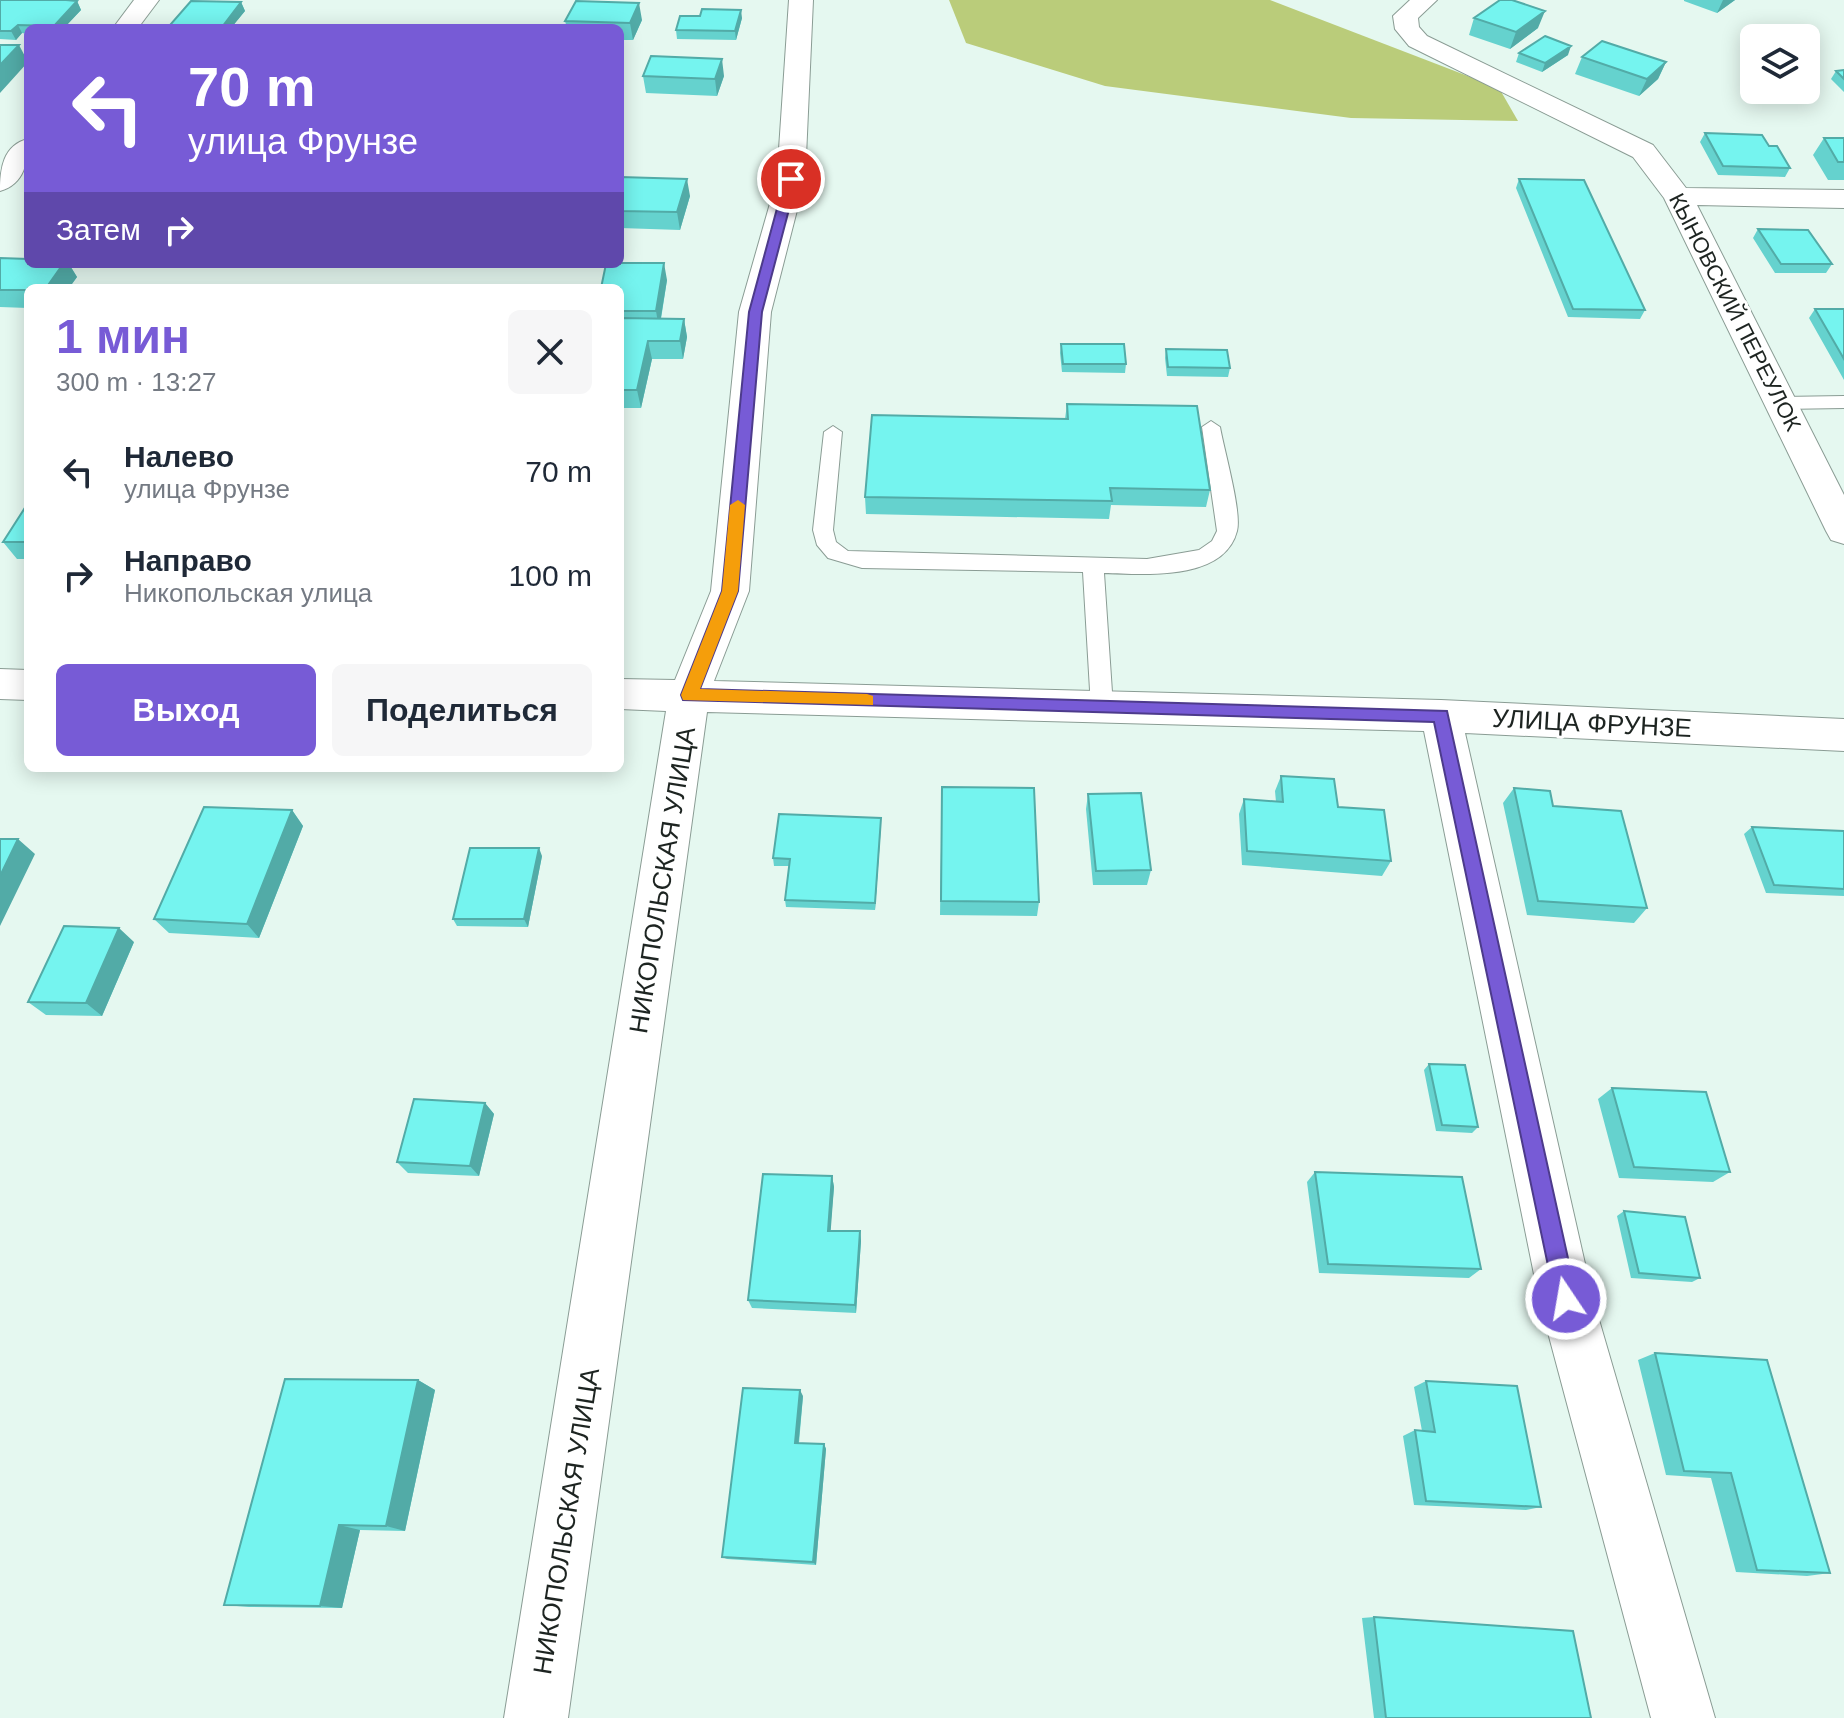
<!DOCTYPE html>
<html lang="ru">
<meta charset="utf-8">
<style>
:root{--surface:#fff;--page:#f6f6f7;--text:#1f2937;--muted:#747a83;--accent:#775bd6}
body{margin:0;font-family:Arial,sans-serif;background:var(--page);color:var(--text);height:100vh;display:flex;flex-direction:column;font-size:30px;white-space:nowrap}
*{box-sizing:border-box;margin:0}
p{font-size:26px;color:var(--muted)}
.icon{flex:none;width:44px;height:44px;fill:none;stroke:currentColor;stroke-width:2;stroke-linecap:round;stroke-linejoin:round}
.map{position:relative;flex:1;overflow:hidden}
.panel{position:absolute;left:24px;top:284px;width:600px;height:488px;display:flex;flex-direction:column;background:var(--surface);border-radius:12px;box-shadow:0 4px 20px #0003}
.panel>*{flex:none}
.hud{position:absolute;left:24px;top:24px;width:600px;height:244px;border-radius:12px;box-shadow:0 4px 20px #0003;background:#775bd6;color:#fff;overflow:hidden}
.fabs{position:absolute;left:1740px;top:24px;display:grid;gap:16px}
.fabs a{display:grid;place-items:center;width:80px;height:80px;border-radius:12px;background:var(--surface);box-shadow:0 4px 20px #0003;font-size:40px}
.pin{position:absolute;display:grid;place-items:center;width:68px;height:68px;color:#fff;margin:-34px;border:4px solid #fff;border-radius:50%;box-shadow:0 2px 8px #0007}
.me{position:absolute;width:88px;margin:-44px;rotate:348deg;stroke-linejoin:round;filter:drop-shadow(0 0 6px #0008)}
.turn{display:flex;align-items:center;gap:28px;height:168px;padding:0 32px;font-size:36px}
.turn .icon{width:104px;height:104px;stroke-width:2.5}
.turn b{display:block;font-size:56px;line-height:68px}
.then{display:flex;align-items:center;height:76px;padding:0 32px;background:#0003;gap:16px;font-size:30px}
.round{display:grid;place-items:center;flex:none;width:84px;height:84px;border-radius:12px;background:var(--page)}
.head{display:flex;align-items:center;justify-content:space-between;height:136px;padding:0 32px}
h1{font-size:48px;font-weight:800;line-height:60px;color:var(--accent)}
.button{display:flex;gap:16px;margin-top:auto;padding:16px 32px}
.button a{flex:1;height:92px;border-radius:12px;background:var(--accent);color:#fff;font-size:32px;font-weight:800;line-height:92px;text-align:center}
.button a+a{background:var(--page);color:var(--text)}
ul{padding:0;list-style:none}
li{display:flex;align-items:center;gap:24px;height:104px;padding:0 32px}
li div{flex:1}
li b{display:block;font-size:30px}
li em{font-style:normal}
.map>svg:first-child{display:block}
.green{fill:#bacc7a}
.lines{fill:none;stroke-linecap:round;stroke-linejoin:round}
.service-casing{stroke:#8a9c94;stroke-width:2}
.minor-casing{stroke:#8a9c94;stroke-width:2}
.service{fill:#fff;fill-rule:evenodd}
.minor{fill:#fff;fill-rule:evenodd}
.wall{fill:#65d2ce}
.shaded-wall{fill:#52aba7}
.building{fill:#75f4ef;stroke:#52aba7;stroke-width:2}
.route{fill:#775bd6;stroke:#4d3b8b;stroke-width:2}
.slow{fill:#f59e0b}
.labels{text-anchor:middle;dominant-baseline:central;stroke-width:6;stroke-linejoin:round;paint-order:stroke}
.far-street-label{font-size:22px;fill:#1d2421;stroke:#fff}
.street-label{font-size:26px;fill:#1d2421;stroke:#fff}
</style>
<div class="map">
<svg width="1844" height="1718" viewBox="0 0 1844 1718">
<rect width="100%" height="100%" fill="#e5f8f0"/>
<!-- green -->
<path class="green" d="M949,0H1270L1499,88L1518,121L1351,118L1105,86L966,43Z"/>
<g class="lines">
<!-- service casing -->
<g class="service-casing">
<path id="service" d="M1844,396V408L1782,409L1773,403L1782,397Z
M1211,421L1220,427C1224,450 1242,512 1237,531C1224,582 1143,574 1104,573L1113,707L1102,716L1091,707L1083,572L862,568L828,558L817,545L813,530L824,432L833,426L842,432L833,530L836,542L848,551L1147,559L1199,550L1212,541L1217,531L1202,427Z"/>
</g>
<!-- minor casing -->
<g class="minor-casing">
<path id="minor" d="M134,0H159L138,28H113Z
M789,0H813L805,179L771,312L749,591L714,681L1441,700L1844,719V751L1465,733L1593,1299L1715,1718H1651L1539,1299L1424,731L707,712L568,1718H504L666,711L620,709V679L675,680L711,591L739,312L777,179Z
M1410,0H1437L1418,18L1419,27L1427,36L1653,145L1686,188L1844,190V208L1697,205L1844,495V544L1831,540L1826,531L1664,198L1633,157L1409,46L1395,29L1393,16Z
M28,139C28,161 25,184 0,191C0,169 3,145 28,139Z
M0,669L28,670V700L0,699Z"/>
</g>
<!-- service -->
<use href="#service" class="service"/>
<!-- minor -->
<use href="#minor" class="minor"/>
</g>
<!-- wall -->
<path class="wall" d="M0,0L77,1L81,10L64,28H28V34L22,33L16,40L0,39Z
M1684,0H1735L1717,13L1684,1Z
M241,2L245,11L231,28H171L170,25Z
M700,16L742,18L736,40L677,39L676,30Z
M1474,18L1538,28L1510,49L1469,35Z
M642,20L633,40H620V28H567L565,21Z
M1519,53L1568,55L1542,72L1516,62Z
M1582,57L1666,62L1658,79L1639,96L1575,74Z
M1844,70V92L1831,79L1836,71Z
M643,76H724L717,96L646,93Z
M1705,133L1790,168L1785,177L1718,175L1700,142Z
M1824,138H1844V180H1828L1813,155Z
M620,177L690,196L680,230L620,228Z
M1519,179L1645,310L1640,319L1568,317L1516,188Z
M1758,229L1832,264L1826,273H1775L1753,238Z
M0,258L28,264H69L77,277L69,288H28V308L0,307Z
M667,280L661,319H684L687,337L683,359H652L641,408H620V288Z
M1815,309H1844V380L1809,318Z
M1061,344L1126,364L1125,373L1062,372L1060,353Z
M1166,349L1230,368L1228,377L1167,376L1165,358Z
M1067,404L1210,490L1206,507L1111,505L1109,519L866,514L865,497L1065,419Z
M28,503V559H17L3,542Z
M1281,776L1338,807L1391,861L1382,876L1242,865L1239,814L1244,799L1276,802L1275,791Z
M942,787L1039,902L1037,916L940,915Z
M1514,788L1553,806L1647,908L1634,923L1527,915L1503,803Z
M1088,794L1151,870L1147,885H1093L1086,809Z
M292,810L303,826L259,938L169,933L154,919Z
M881,818L875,910L786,907L785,900L789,866H774L773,858Z
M1752,827L1844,831V896L1766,893L1744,834Z
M542,856L528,927L457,926L453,919Z
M134,942L102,1016L46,1015L28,1002Z
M1429,1064L1478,1127L1472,1133L1436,1131L1424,1070Z
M1612,1088L1730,1172L1713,1182L1619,1178L1598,1099Z
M485,1103L494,1114L479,1176L408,1173L397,1162Z
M1315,1172L1481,1269L1469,1278L1319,1273L1307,1182Z
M832,1176L834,1187L830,1231H860L861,1241L856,1313L752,1308L748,1300Z
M1624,1211L1700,1278L1692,1282L1631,1278L1617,1216Z
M1655,1353L1830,1573L1807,1576L1736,1572L1711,1478L1666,1475L1638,1360Z
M418,1380L435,1390L405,1531L360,1530L342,1608L249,1607L224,1605Z
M1426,1381L1541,1507L1526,1510L1414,1505L1403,1436L1415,1430L1422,1431L1414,1387Z
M803,1396L799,1443L824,1444L826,1449L816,1565L727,1559L722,1557Z
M1374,1617L1591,1718H1374L1362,1618Z"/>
<!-- shaded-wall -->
<path class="shaded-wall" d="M1723,0H1735L1717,13Z
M77,1L81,10L64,28H55L54,26Z
M241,2L245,11L231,28H222V27Z
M639,3L642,20L633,40L630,23Z
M741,10L742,18L736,40L735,31Z
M1545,11L1538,28L1510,49L1516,32Z
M18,25L22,33L16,40L11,31Z
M19,45L28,62L0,93V65Z
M1571,46L1568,55L1542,72L1545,63Z
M722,59L724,76L717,96L715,79Z
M1666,62L1658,79L1639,96L1647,79Z
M687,179L690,196L680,230L677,212Z
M664,263L667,280L659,329L656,311Z
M63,264H69L77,277L69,288H46Z
M684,319L687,337L683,359L680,341Z
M648,341L652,359L641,408L637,390Z
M621,462L624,471L620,490V469Z
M292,810L303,826L259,938L247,924Z
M881,818V826L875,910V903Z
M18,839L35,854L0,926V876Z
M539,848L542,856L528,927L524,919Z
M119,928L134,942L102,1016L86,1003Z
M485,1103L494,1114L479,1176L470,1166Z
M832,1176L834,1187L830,1240L828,1231Z
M860,1231L861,1241L856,1313L855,1305Z
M418,1380L435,1390L405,1531L386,1526Z
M800,1390L803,1396L798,1448L795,1443Z
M824,1444L826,1449L816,1565L813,1562Z
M339,1525L360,1530L342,1608L320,1606Z"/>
<!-- building -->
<path class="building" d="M0,0H66L77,1L54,26L18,25L11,31H0Z
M1500,0H1512L1545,11L1516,32L1474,18Z
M191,1L241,2L222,27L170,25Z
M576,1L639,3L630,23L565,21Z
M702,9L741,10L735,31L676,30L680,16H700Z
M1545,36L1571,46L1545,63L1519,53Z
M1602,41L1666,62L1647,79L1582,57Z
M0,45H19L0,65Z
M651,56L722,59L715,79L643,76Z
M1844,70V79L1836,71Z
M1705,133L1762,135L1769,146H1777L1790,168L1723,166Z
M1824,138H1844V162H1838Z
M620,177L687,179L677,212L620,211Z
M1519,179L1584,180L1645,310L1573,309Z
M1758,229L1808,230L1832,264H1781Z
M0,258L28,259V264H63L46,288H28V290H0Z
M620,263H664L656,311H620V288H601L606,264H620Z
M1815,309H1844V359Z
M620,318L684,319L680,341H648L637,390H620Z
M1061,344H1124L1126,364H1063Z
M1166,349L1227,350L1230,368L1168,367Z
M1067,404L1197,406L1210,490L1110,488L1112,501L865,497L872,415L1068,419Z
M28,503V542H3Z
M1281,776L1334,779L1338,807L1384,810L1391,861L1247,851L1244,799L1283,802Z
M942,787L1034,788L1039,902L941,901Z
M1514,788L1550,791L1553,806L1621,811L1647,908L1538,901Z
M1141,793L1151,870L1096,871L1088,794Z
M204,807L292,810L247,924L154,919Z
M779,814L881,818L875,903L785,900L790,859L773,858Z
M1752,827L1844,831V889L1774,885Z
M0,839H18L0,876Z
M470,848H539L524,919H453Z
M64,926L119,928L86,1003L28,1002Z
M1429,1064L1465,1065L1478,1127L1442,1125Z
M1612,1088L1706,1092L1730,1172L1634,1167Z
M414,1099L485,1103L470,1166L397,1162Z
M1315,1172L1462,1177L1481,1269L1328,1264Z
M763,1174L832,1176L828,1231H860L855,1305L748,1300Z
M1624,1211L1685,1217L1700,1278L1639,1273Z
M1655,1353L1767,1360L1830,1573L1757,1570L1731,1473L1684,1471Z
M285,1379L418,1380L386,1526L339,1525L320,1606L224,1605Z
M1426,1381L1517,1386L1541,1507L1426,1501L1415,1430L1435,1432Z
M743,1388L800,1390L795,1443L824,1444L813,1562L722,1557Z
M1374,1617L1573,1631L1591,1718H1386Z"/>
<!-- route -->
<path class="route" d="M791,176L797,179L762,312L738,591L700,689L1447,711L1577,1299L1574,1307L1566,1310L1558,1307L1555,1299L1434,722L683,700L681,695L722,591L749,312L785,179Z"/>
<!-- slow -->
<path class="slow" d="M738,500L745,505L738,591L700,689L867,694L873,696V705L683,700L681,695L722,591L730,505Z"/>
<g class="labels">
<!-- far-street labels -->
<g class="far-street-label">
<text transform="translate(1735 312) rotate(63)">КЫНОВСКИЙ ПЕРЕУЛОК</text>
</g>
<!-- street labels -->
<g class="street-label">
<text transform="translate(1592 723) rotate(3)">УЛИЦА ФРУНЗЕ</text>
<text transform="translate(662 880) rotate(-81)">НИКОПОЛЬСКАЯ УЛИЦА</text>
<text transform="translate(566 1521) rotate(-81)">НИКОПОЛЬСКАЯ УЛИЦА</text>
</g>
</g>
</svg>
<div class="fabs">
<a><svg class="icon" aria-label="layers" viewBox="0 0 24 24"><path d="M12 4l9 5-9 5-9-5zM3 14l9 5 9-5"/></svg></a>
</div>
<div class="pin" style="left:791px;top:179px;background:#d93025"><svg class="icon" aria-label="arrive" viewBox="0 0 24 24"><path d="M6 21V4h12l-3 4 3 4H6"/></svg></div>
<svg class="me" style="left:1566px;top:1299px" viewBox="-20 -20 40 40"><circle r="17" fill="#775bd6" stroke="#fff" stroke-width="3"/><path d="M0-11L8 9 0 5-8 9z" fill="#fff"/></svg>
<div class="hud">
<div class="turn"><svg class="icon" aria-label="left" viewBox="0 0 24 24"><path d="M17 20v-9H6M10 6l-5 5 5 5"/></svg><div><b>70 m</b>улица Фрунзе</div></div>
<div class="then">Затем<svg class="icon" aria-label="right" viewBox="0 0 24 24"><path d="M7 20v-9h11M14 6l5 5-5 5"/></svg></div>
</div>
<section class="panel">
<div class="head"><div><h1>1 мин</h1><p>300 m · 13:27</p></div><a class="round"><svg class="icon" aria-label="close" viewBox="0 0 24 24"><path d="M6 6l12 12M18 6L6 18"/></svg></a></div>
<ul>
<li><svg class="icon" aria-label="left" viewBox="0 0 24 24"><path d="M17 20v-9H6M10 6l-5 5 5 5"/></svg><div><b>Налево</b><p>улица Фрунзе</p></div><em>70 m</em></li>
<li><svg class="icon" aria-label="right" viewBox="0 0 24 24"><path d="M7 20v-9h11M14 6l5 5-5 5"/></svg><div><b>Направо</b><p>Никопольская улица</p></div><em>100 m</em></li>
</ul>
<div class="button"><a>Выход</a><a>Поделиться</a></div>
</section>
</div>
